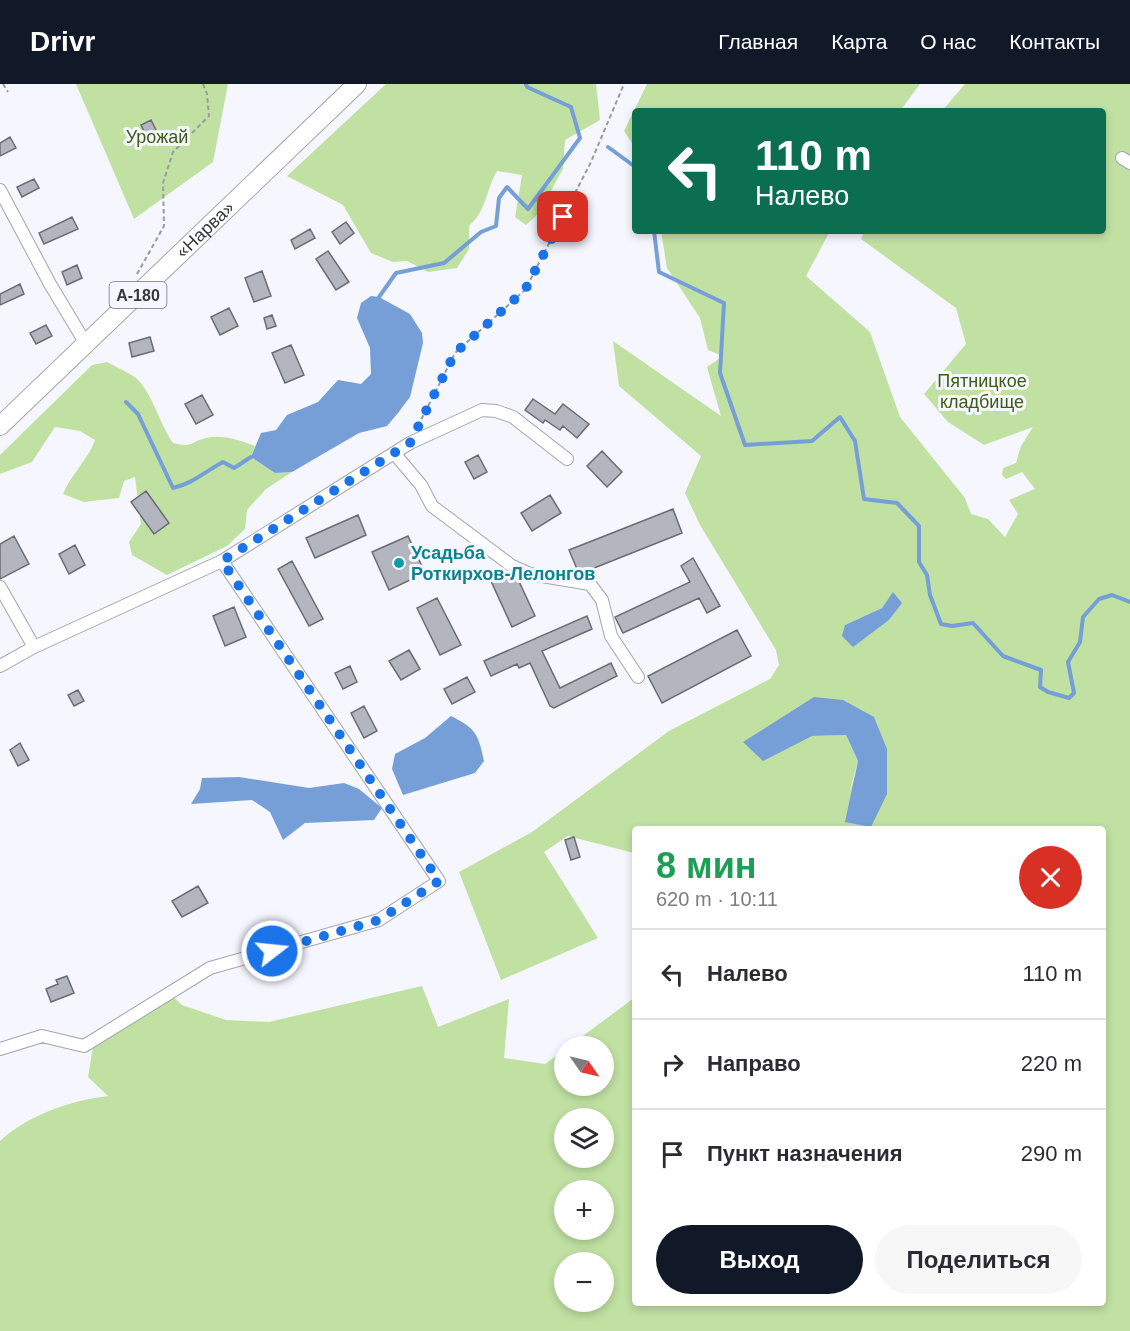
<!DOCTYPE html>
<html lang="ru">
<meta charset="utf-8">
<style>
:root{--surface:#fff;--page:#f7f7f7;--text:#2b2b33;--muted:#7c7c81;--line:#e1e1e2;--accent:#111827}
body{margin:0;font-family:Helvetica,sans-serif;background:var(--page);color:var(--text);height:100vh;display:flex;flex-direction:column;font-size:22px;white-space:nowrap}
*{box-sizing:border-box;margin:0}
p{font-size:20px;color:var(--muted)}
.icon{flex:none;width:33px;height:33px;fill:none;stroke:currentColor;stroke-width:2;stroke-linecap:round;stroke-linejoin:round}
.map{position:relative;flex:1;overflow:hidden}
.sheet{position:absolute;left:632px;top:742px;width:474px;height:480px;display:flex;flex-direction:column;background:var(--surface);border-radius:6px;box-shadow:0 3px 9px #0003}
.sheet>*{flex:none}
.top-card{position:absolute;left:632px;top:24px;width:474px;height:126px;border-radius:6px;box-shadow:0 3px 9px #0003;background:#0b6e4f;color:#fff;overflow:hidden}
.needle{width:39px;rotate:124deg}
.controls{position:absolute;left:554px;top:952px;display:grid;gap:12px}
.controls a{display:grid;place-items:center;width:60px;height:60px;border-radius:50%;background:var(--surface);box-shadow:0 3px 9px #0003;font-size:30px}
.pin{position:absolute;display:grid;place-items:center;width:51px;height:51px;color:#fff;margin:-26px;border-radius:12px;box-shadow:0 3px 9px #0006}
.me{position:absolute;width:66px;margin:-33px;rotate:74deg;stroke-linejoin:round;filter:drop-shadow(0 0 4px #0008)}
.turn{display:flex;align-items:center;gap:21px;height:126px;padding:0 24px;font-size:27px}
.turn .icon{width:78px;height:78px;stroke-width:2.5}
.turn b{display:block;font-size:42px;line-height:51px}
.round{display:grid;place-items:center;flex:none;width:63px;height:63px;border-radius:32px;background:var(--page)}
.overview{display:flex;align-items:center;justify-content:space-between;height:102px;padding:0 24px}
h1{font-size:36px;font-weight:600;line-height:45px;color:#1e9e55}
.primary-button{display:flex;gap:12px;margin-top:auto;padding:12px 24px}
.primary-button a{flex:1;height:69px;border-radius:36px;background:var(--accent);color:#fff;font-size:24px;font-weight:600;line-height:69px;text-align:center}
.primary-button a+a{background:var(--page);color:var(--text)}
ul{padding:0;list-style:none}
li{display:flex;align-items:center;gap:18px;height:90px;padding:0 24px;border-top:2px solid var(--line)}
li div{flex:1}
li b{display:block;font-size:22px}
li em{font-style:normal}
header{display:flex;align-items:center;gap:36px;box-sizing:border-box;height:84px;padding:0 30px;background:var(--accent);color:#fff}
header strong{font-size:28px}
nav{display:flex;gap:33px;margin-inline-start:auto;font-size:21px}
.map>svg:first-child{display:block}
.green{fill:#c0e1a2;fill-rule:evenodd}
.water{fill:#769fd8}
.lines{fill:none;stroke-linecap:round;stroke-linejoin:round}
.stream{stroke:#769fd8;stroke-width:4}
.building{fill:#b4b6bf;stroke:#6a6c74;stroke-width:1.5}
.minor-casing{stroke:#a3a4ad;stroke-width:14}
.highway-casing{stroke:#a3a4ad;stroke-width:20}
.path{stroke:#9a9ba1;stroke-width:2;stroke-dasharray:4.5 3;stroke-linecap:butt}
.minor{stroke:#fff;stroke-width:12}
.highway{stroke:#fff;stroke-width:18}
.route{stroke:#1a73e8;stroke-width:10;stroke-dasharray:0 18}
.culture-dot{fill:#0f9aa8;stroke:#f5f6fe;stroke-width:2}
.labels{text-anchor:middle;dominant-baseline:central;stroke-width:6;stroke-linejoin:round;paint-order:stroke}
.shield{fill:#f5f6fe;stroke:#707176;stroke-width:1.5}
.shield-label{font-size:16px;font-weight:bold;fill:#37383c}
.park-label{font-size:18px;fill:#3d5b17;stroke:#f5f6fe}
.street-label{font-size:18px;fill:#37383c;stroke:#f5f6fe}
.culture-label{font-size:18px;font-weight:bold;fill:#0d838f;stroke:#f5f6fe;text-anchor:start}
</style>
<header>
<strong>Drivr</strong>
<nav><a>Главная</a><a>Карта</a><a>О нас</a><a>Контакты</a></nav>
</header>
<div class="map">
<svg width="1130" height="1247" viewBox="0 0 1130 1247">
<rect width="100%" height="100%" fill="#f5f6fe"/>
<!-- green -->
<path class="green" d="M76,0H228L213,78L134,135Z
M386,0H596L600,36L565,56L563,85L538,130L526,141L515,133L522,91L497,87C485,108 487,126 469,142V165L457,184L428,188L407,177L393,178L371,169L343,121L287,92Z
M647,0H920L900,27H634V62L624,47Z
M965,0H1130V1247H0V1057C28,1031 72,1016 108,1012L88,993L93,963L172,912L182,921L226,936L269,938L422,902L438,943L509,915L504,974L545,980L564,966V1002H603V963H568L634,914V1220H1102V746H634V769L568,752L544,768L598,854L501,896L459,788L532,748L669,647L770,595L779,581L776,566L700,441L685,409L701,372L619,302L613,257L721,332L707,283L723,272L708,266L700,234L667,184L661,147H830L806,192L870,248L900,333L965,414L971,430L988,435L1005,453L1018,430L1009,416L1035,405L1022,388L1006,395L1002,391L1003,384L1016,379L1021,362L1033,343L984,361L948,338L924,310L966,260L956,224L861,155L865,147H1102V27H942ZM893,509L901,519L889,536L852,562L845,541L882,524ZM874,633L848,713L858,677L846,651L812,652ZM564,1035H603V1074H564ZM564,1107H603V1146H564ZM564,1179H603V1218H564Z
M107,278C116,283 128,288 136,294C152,308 160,341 173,359C194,364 189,358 206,354C222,350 240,356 255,362L251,373L275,389L292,388L266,405L247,426L245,445L227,462L167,491L132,471L129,458L141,440L135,393L124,397L119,414L84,418L63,410C71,390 88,376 95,356L80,347L55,343L32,378L0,390V371L92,281Z"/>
<!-- water -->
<path class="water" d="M371,212L379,213L410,230L422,249L423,259L410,313L398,329L387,342L359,349L292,388L275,389L251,373L261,349L276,346L287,331L318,318L338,296L361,300L371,290L370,264L357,234L361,219Z
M893,508L902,519L889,536L853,563L842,552L845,541L882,524Z
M814,613L843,616L874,633L887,665V710L871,743L845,738L858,677L846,651L812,652L763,677L743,658Z
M451,632C476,645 478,649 484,677L475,689L403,711L392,685L395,670L425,654Z
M239,693L309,704L344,699L359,705L382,724L374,736L305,739L283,756L270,728L252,716L191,720L200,705L202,694Z"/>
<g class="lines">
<!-- stream -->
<path class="stream" d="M608,63L634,82
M654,147L659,188L724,219L720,289L745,361L812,357L840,333L855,357L864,415L897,419L919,442V478L927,491L930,511L941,540L952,542L973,539L1003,572L1041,586L1040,603L1048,608L1069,614L1074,609L1068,578L1080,558L1083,533L1099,515L1112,511L1130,518
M379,213L396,189L444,179L481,148L496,142L499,114L507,103L528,125L580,54L571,23L527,3L526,0
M126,318L138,330L173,404C192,400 206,387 223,378L234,384L251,373"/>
</g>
<!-- building -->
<path class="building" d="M151,36L159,52L149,57L141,41Z
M10,53L16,64L0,72V59Z
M34,95L39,104L22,113L17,103Z
M72,133L78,145L44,160L39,149Z
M346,138L354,149L340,160L332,148Z
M310,145L315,154L295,165L291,156Z
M328,167L349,198L336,206L316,175Z
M77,181L82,194L67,201L62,188Z
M262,187L271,212L254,218L245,194Z
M20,200L24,210L0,221V210Z
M229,224L238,242L220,251L211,233Z
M272,231L276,242L267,245L264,234Z
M46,241L52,252L36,260L30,249Z
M150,253L154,267L132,273L129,259Z
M291,261L304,291L285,299L272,269Z
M202,311L213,331L196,340L185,320Z
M533,315L555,330L563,320L589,340L577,354L563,342L560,346L545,336L543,339L525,326Z
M602,367L622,388L607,403L587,382Z
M478,371L487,388L474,395L465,378Z
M146,407L169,439L154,450L131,418Z
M550,411L561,429L532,447L521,429Z
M673,425L682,449L579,490L569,466Z
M358,431L366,451L315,474L306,454Z
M14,452L29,480L0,495V460Z
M408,452L425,489L389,506L372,468Z
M75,461L85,481L69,490L59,470Z
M693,474L720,522L707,529L699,514L623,549L615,533L690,498L681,482Z
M292,477L323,535L309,542L278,485Z
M508,489L517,493L535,532L512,543L491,497Z
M437,514L461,561L440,571L417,524Z
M234,523L246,553L225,562L213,532Z
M587,532L592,545L542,567L560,604L611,579L617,592L554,624L550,622L530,579L519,584L517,580L491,592L484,577Z
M737,546L751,572L662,619L648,592Z
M409,566L420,585L401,596L389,577Z
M350,582L357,598L343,605L335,589Z
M467,593L475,608L452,620L444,605Z
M78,606L84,617L74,622L68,611Z
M364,622L377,647L364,654L351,629Z
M20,659L29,676L18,682L10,666Z
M574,753L580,773L571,776L565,756Z
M198,802L208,819L182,833L172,817Z
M67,892L74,909L51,918L46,905L58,900L56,896Z"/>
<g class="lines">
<!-- minor casing -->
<g class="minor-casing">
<path id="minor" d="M1122,74L1130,79
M0,106L50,200L86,260
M394,369L421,401L432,422L512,482L530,490L590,500L602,516L611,552L638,593
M0,503L34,563
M0,582L34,563L222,477L410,359L482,326L496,327L513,333L567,375
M0,965L42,952L84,962L210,884L379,836L439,797L222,477"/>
</g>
<!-- highway casing -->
<g class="highway-casing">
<g id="highway">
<path id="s1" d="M0,342L357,0"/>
</g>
</g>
<!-- path -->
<path class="path" d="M3,0L8,8
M137,190L164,142L163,99L173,68L209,32L207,10L203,0
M418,342L455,269L525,206L591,78L624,0"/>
<!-- minor -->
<use href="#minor" class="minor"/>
<!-- highway -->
<use href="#highway" class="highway"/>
</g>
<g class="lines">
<!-- route -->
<path class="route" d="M272,867L379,836L439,797L222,477L410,359L455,269L525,206L563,133"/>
</g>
<!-- markers -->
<circle class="culture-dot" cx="399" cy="479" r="6"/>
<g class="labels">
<!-- shield labels -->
<rect class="shield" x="109.5" y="198" width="57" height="26" rx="4.5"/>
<g class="shield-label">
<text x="138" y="211">А-180</text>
</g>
<!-- park labels -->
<g class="park-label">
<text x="157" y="53">Урожай</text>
<text x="982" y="297">Пятницкое<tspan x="982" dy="21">кладбище</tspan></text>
</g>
<!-- street labels -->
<g class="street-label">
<text stroke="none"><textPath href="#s1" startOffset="284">«Нарва»</textPath></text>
</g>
<!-- culture labels -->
<g class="culture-label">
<text x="411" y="469">Усадьба<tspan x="411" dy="21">Роткирхов-Лелонгов</tspan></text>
</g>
</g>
</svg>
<div class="controls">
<a><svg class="needle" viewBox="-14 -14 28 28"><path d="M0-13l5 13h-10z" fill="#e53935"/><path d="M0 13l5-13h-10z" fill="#7c7c81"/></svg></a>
<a><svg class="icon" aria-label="layers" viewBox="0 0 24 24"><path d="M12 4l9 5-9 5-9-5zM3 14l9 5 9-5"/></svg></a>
<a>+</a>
<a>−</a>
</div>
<div class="pin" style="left:563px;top:133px;background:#d93025"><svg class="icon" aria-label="arrive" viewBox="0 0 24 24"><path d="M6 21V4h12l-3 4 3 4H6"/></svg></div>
<svg class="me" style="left:272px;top:867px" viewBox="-20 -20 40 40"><circle r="17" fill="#1a73e8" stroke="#fff" stroke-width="3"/><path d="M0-11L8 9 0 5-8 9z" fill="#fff"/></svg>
<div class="top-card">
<div class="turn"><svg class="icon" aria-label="left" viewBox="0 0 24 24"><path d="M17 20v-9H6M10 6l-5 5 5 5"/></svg><div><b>110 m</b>Налево</div></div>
</div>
<section class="sheet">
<div class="overview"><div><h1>8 мин</h1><p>620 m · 10:11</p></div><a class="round" style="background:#d93025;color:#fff"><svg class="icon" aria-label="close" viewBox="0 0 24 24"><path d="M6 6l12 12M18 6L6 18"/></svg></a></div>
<ul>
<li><svg class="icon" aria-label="left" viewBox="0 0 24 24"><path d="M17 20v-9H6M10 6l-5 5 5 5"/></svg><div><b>Налево</b></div><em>110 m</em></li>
<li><svg class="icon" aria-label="right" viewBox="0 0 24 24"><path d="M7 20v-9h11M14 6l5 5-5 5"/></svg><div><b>Направо</b></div><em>220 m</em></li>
<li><svg class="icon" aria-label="arrive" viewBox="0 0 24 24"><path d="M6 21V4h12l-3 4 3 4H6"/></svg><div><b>Пункт назначения</b></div><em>290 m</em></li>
</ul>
<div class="primary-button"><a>Выход</a><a>Поделиться</a></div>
</section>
</div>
